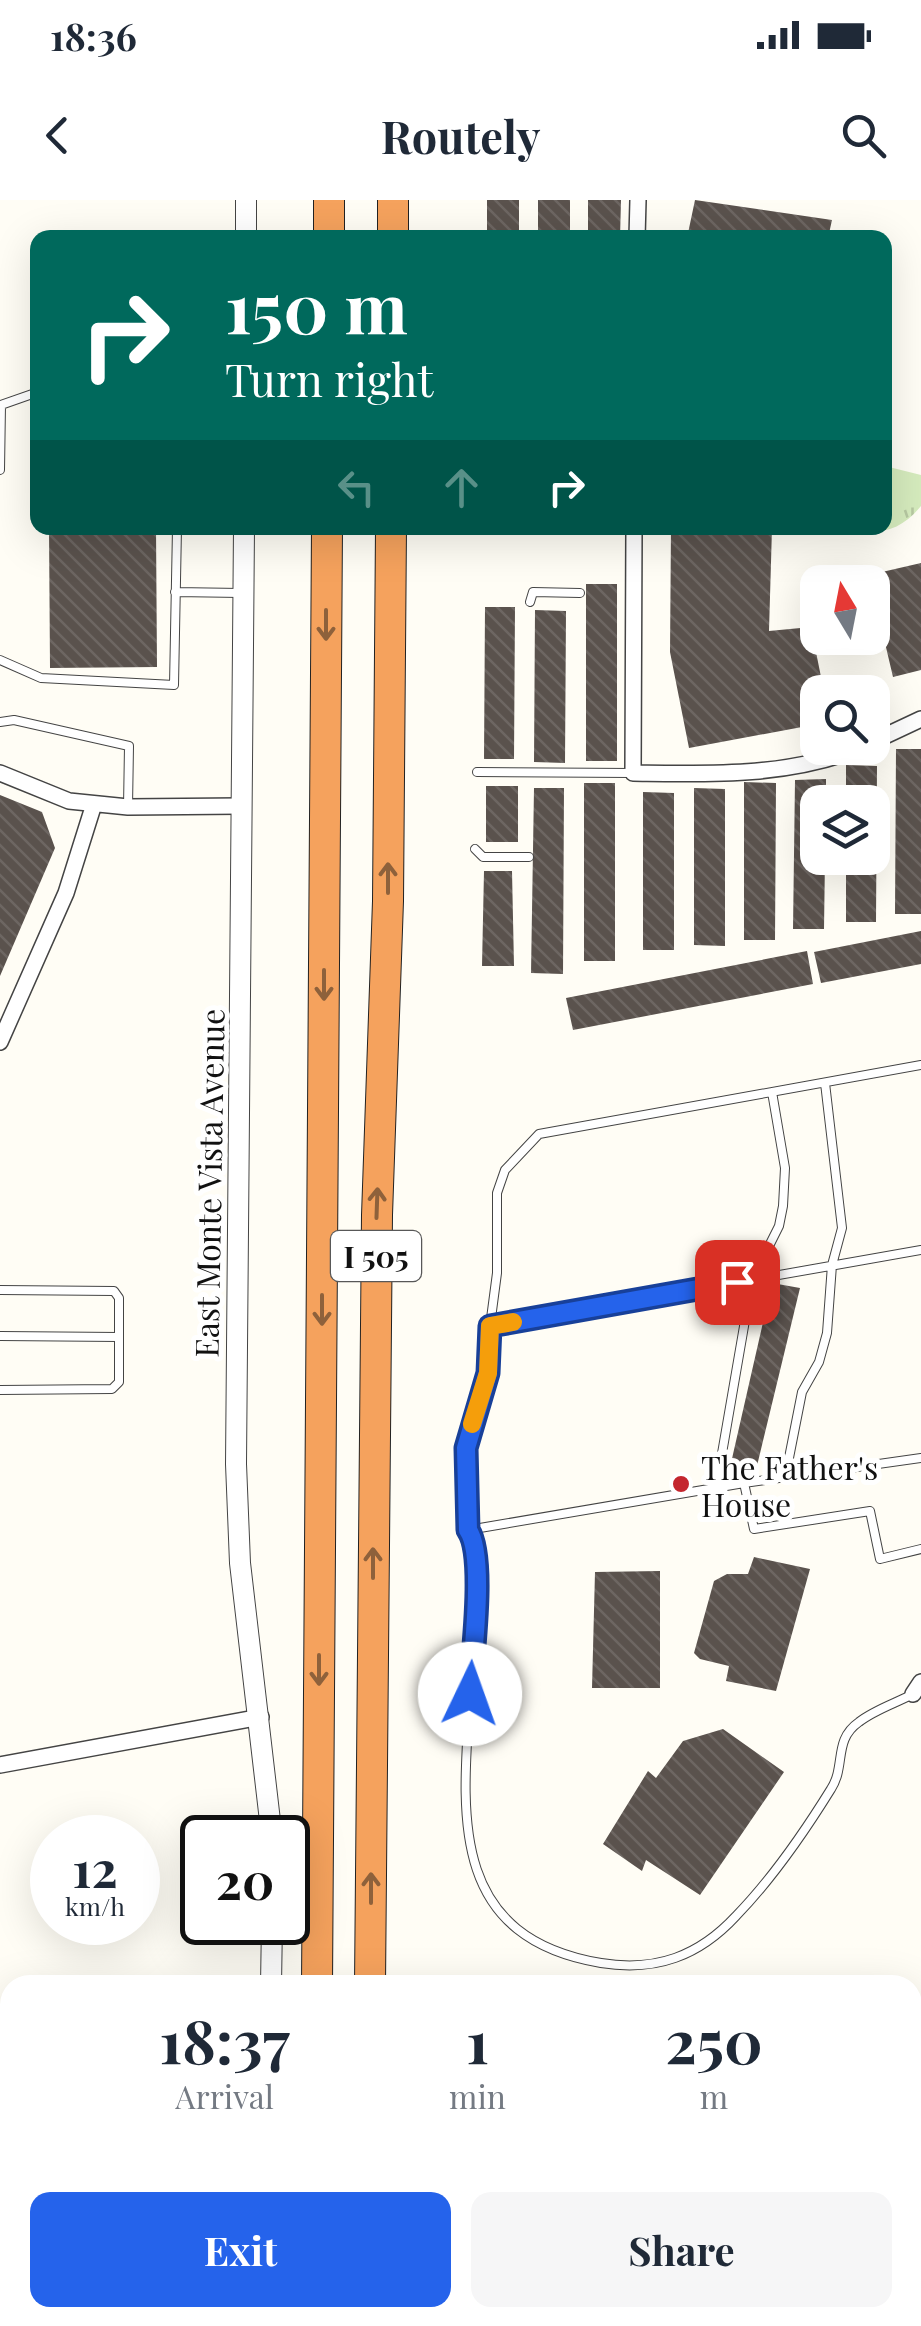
<!DOCTYPE html>
<style>
:root{--surface:#fff;--page:#f6f6f7;--text:#1f2937;--muted:#747a83;--accent:#2563eb}
body{margin:0;font-family:"Playfair Display",serif;background:var(--page);color:var(--text);height:100vh;display:flex;flex-direction:column;font-size:38px;white-space:nowrap}
*{box-sizing:border-box;margin:0}
p{font-size:32px;color:var(--muted)}
.icon{flex:none;width:55px;height:55px;fill:none;stroke:currentColor;stroke-width:2;stroke-linecap:round;stroke-linejoin:round}
.map{position:relative;flex:1;overflow:hidden}
.drawer{position:absolute;left:0px;top:1775px;width:922px;height:352px;display:flex;flex-direction:column;background:var(--surface);border-radius:30px 30px 0 0;box-shadow:0 10px 40px #0002}
.drawer>*{flex:none}
.guide{position:absolute;left:30px;top:30px;width:862px;height:305px;border-radius:20px;box-shadow:0 10px 40px #0002;background:#00695c;color:#fff;overflow:hidden}
.needle{width:65px;rotate:350deg}
.buttons{position:absolute;left:800px;top:365px;display:grid;gap:20px}
.buttons a{display:grid;place-items:center;width:90px;height:90px;border-radius:20px;background:var(--surface);box-shadow:0 10px 40px #0002;font-size:50px}
.speed{position:absolute;left:30px;top:1615px;display:flex;gap:20px;font-size:50px;font-weight:700;text-align:center}
.speed>*{display:grid;place-content:center;width:130px;height:130px;border-radius:50%;background:var(--surface);box-shadow:0 10px 40px #0002;line-height:1}
.speed small{font-size:25px;font-weight:400}
.speed .limit{border:5px solid #111;border-radius:15px;background:#fff;color:#111}
.pin{position:absolute;display:grid;place-items:center;width:85px;height:85px;color:#fff;margin:-42px;border-radius:20px;box-shadow:0 5px 15px #0006}
.me{position:absolute;width:110px;margin:-55px;rotate:3deg;stroke-linejoin:round;filter:drop-shadow(0 0 8px #0008)}
.turn{display:flex;align-items:center;gap:35px;height:210px;padding:0 30px;font-size:45px}
.turn .icon{width:130px;height:130px;stroke-width:2.5}
.turn b{display:block;font-size:70px;line-height:85px}
.lanes{display:flex;align-items:center;height:95px;padding:0 30px;background:#0003;justify-content:center;gap:50px;direction:ltr}
.lanes .off{opacity:.35}
.eta{display:flex;justify-content:space-evenly;align-items:center;height:170px;text-align:center}
.eta b{font-size:60px;font-weight:700;line-height:70px}
.primary-button{display:flex;gap:20px;margin-top:auto;padding:20px 30px}
.primary-button a{flex:1;height:115px;border-radius:20px;background:var(--accent);color:#fff;font-size:40px;font-weight:700;line-height:115px;text-align:center}
.primary-button a+a{background:var(--page);color:var(--text)}
.status{display:flex;justify-content:space-between;align-items:center;height:70px;padding:0 50px;background:var(--surface);direction:ltr}
.status svg{height:28px;fill:currentColor}
header{display:flex;justify-content:space-between;align-items:center;height:130px;padding:0 30px;background:var(--surface);font-size:45px;font-weight:700}
.map>svg:first-child{display:block}
.grass{fill:url(#grass-tufts)}
.building{fill:url(#building-back-hatch)}
.lines{fill:none;stroke-linecap:round;stroke-linejoin:round}
.service-casing{stroke:#444;stroke-width:10}
.minor-casing{stroke:#444;stroke-width:18}
.tertiary-casing{stroke:#444;stroke-width:22}
.motorway-casing{stroke:#222;stroke-width:32}
.service{stroke:#fff;stroke-width:8}
.minor{stroke:#fff;stroke-width:15}
.tertiary{stroke:#fff;stroke-width:20}
.motorway{stroke:#f5a25d;stroke-width:30}
.oneway{stroke:#8e613b}
.route-casing{stroke:#184099;stroke-width:25}
.route{stroke:#2563eb;stroke-width:18}
.slow{stroke:#f59e0b;stroke-width:18}
.poi-dot{fill:#c4262e;stroke:#fff;stroke-width:4}
.labels{text-anchor:middle;dominant-baseline:central;stroke-width:10;stroke-linejoin:round;paint-order:stroke}
.shield{fill:#fff;stroke:#585858;stroke-width:2.5}
.shield-label{font-size:30px;font-weight:bold;fill:#111}
.street-label{font-size:32px;fill:#111;stroke:#fff}
.poi-label{font-size:32px;fill:#111;stroke:#fff;text-anchor:start}
</style>
<div class="status"><b>18:36</b><svg viewBox="0 0 49 12"><path d="M0 12V9h3v3zM5 12V6h3v6zM10 12V3h3v9zM15 12V0h3v12zM26 1h20v11H26zM47 4h2v5h-2z"/></svg></div>
<header><svg class="icon" aria-label="back" viewBox="0 0 24 24"><path d="M15 5l-7 7 7 7"/></svg>Routely<svg class="icon" aria-label="search" viewBox="0 0 24 24"><circle cx="10" cy="10" r="6"/><path d="M15 15l6 6"/></svg></header>
<div class="map">
<svg width="921" height="2126" viewBox="0 0 921 2126">
<defs>
<pattern id="grass-tufts" width="24" height="20" patternUnits="userSpaceOnUse" patternTransform="scale(2.5)"><rect width="24" height="20" fill="#d5ebbd"/><path d="M3 7l-1-3M5 7V3M7 7l1-3M15 17l-1-3M17 17v-4M19 17l1-3" fill="none" stroke="#b6c8a1"/></pattern>
<pattern id="building-back-hatch" width="6" height="6" patternUnits="userSpaceOnUse" patternTransform="scale(2.5)"><rect width="6" height="6" fill="#5a524d"/><path d="M-1 5l2 2M0 0l6 6M5-1l2 2" fill="none" stroke="#6d6662"/></pattern>
</defs>
<rect width="100%" height="100%" fill="#fffdf5"/>
<!-- grass -->
<path class="grass" d="M885,266L921,275V306C899,333 876,336 844,328H885Z"/>
<!-- building -->
<path class="building" d="M487,0H519V38H487Z
M538,0H570V38H538Z
M588,0H621L620,38H588Z
M695,0L832,20L828,38H687Z
M49,328H156L157,467L50,468Z
M671,328H772L769,431L811,427L824,492H818V524L689,548L670,452Z
M921,363V470L893,477L869,375Z
M586,384H617V561H586Z
M485,407H515L514,559H484Z
M535,410L566,411L565,563L534,562Z
M896,549H921V714H895Z
M846,565L877,566L876,722H846V658H872V602H846Z
M826,579V602H818V658H825L824,729H793L795,580Z
M744,582L776,583L775,740H744Z
M584,583H615V761H584Z
M486,586H518V642H486Z
M534,588H564L563,774L531,773Z
M694,588L725,589V746L694,745Z
M643,592L674,593V750H643Z
M0,595L42,612L55,648L0,776Z
M484,671H512L514,766H482Z
M921,731V764L821,783L814,752Z
M807,751L813,784L573,830L566,798Z
M772,1083L800,1088L755,1274L731,1263Z
M754,1357L810,1369L776,1491L726,1481L729,1466L700,1459L694,1453L714,1381L727,1374H748Z
M660,1371V1488H592L595,1372Z
M723,1529L784,1572L700,1695L646,1660L642,1671L603,1644L648,1571L656,1578L683,1541Z"/>
<g class="lines">
<!-- service casing -->
<g class="service-casing">
<path id="service" d="M0,270L1,205L38,192
M175,392L241,393
M530,402L533,392L580,393
M0,460L41,478L174,485L177,328
M0,522L14,520L129,546L128,607
M477,572L633,573
M475,649L483,657H529
M921,1050L490,1126L488,1173L466,1248L468,1330L744,1283L754,1329L870,1311L880,1359L921,1349
M0,1090L114,1091L119,1098V1182L112,1189L0,1190
M490,1126L497,1073V993L505,970L539,934L921,865
M0,1136L119,1137
M785,1278L802,1192L819,1162L827,1133L832,1065L842,1028L825,883
M744,1283L921,1258
M716,1288L752,1080L779,1026L783,1006L785,968L772,892
M468,1330L475,1340L476,1366C474,1409 473,1452 470,1495C462,1615 448,1737 601,1763C656,1772 699,1756 736,1716C771,1680 805,1631 831,1589C846,1566 833,1540 859,1522C874,1510 896,1503 913,1494"/>
</g>
<!-- minor casing -->
<g class="minor-casing">
<path id="minor" d="M637,38L638,0
M634,328L633,573C711,574 787,577 860,548
M872,542L921,519
M0,573L69,601L128,607L241,606
M0,842L66,693L94,604
M913,1494L921,1482
M0,1565L261,1517"/>
</g>
<!-- tertiary casing -->
<g class="tertiary-casing">
<path id="tertiary" d="M246,38V0
M244,328L236,1264L240,1363L272,1638
M271,1785L272,1722
M268,2126V2118"/>
</g>
<!-- motorway casing -->
<g class="motorway-casing">
<path id="motorway" d="M329,38V0
M393,38V0
M317,1785L327,328
M370,1785L377,1015L388,701L391,328
M369,2118L370,2126
M391,2118L392,2126
M314,2126V2118"/>
</g>
<!-- service -->
<use href="#service" class="service"/>
<!-- minor -->
<use href="#minor" class="minor"/>
<!-- tertiary -->
<use href="#tertiary" class="tertiary"/>
<!-- motorway -->
<use href="#motorway" class="motorway"/>
</g>
<!-- one-way arrows -->
<defs><path id="oneway-shaft" d="M-6 0H5M1.5-3L5.5 0L1.5 3" fill="none" stroke-width="1.6" stroke-linecap="round" stroke-linejoin="round" transform="scale(2.5)"/></defs>
<g class="oneway">
<use href="#oneway-shaft" transform="translate(326 425) rotate(90)"/>
<use href="#oneway-shaft" transform="translate(388 678) rotate(-90)"/>
<use href="#oneway-shaft" transform="translate(324 785) rotate(90)"/>
<use href="#oneway-shaft" transform="translate(377 1003) rotate(-88)"/>
<use href="#oneway-shaft" transform="translate(322 1110) rotate(90)"/>
<use href="#oneway-shaft" transform="translate(373 1363) rotate(-90)"/>
<use href="#oneway-shaft" transform="translate(319 1470) rotate(90)"/>
<use href="#oneway-shaft" transform="translate(371 1688) rotate(-90)"/>
</g>
<g class="lines">
<!-- route casing -->
<g class="route-casing">
<path id="route" d="M470,1494C472,1459 486,1356 468,1330L466,1248L488,1173L490,1126L737,1082"/>
</g>
<!-- route -->
<use href="#route" class="route"/>
<!-- slow -->
<path class="slow" d="M472,1224L488,1173L490,1126L513,1122"/>
</g>
<!-- markers -->
<circle class="poi-dot" cx="681" cy="1284" r="10"/>
<g class="labels">
<!-- shield labels -->
<rect class="shield" x="331" y="1031" width="90" height="50" rx="8"/>
<g class="shield-label">
<text x="376" y="1056">I 505</text>
</g>
<!-- street labels -->
<g class="street-label">
<text transform="translate(208 983) rotate(-89)">East Monte Vista Avenue</text>
</g>
<!-- poi labels -->
<g class="poi-label">
<text x="701" y="1266">The Father's<tspan x="701" dy="37">House</tspan></text>
</g>
</g>
</svg>
<div class="buttons">
<a><svg class="needle" viewBox="-14 -14 28 28"><path d="M0-13l5 13h-10z" fill="#e53935"/><path d="M0 13l5-13h-10z" fill="#747a83"/></svg></a>
<a><svg class="icon" aria-label="search" viewBox="0 0 24 24"><circle cx="10" cy="10" r="6"/><path d="M15 15l6 6"/></svg></a>
<a><svg class="icon" aria-label="layers" viewBox="0 0 24 24"><path d="M12 4l9 5-9 5-9-5zM3 14l9 5 9-5"/></svg></a>
</div>
<div class="speed"><div>12<small>km/h</small></div><div class="limit">20</div></div>
<div class="pin" style="left:737px;top:1082px;background:#d93025"><svg class="icon" aria-label="arrive" viewBox="0 0 24 24"><path d="M6 21V4h12l-3 4 3 4H6"/></svg></div>
<svg class="me" style="left:470px;top:1494px" viewBox="-20 -20 40 40"><circle r="19" fill="#fff"/><path d="M0-13L10 11 0 6-10 11z" fill="#2563eb"/></svg>
<div class="guide">
<div class="turn"><svg class="icon" aria-label="right" viewBox="0 0 24 24"><path d="M7 20v-9h11M14 6l5 5-5 5"/></svg><div><b>150 m</b>Turn right</div></div>
<div class="lanes"><svg class="icon off" aria-label="left" viewBox="0 0 24 24"><path d="M17 20v-9H6M10 6l-5 5 5 5"/></svg><svg class="icon off" aria-label="ahead" viewBox="0 0 24 24"><path d="M12 20V5M6 11l6-6 6 6"/></svg><svg class="icon" aria-label="right" viewBox="0 0 24 24"><path d="M7 20v-9h11M14 6l5 5-5 5"/></svg></div>
</div>
<section class="drawer">
<div class="eta">
<div><b>18:37</b><p>Arrival</p></div>
<div><b>1</b><p>min</p></div>
<div><b>250</b><p>m</p></div>
</div>
<div class="primary-button"><a>Exit</a><a>Share</a></div>
</section>
</div>
